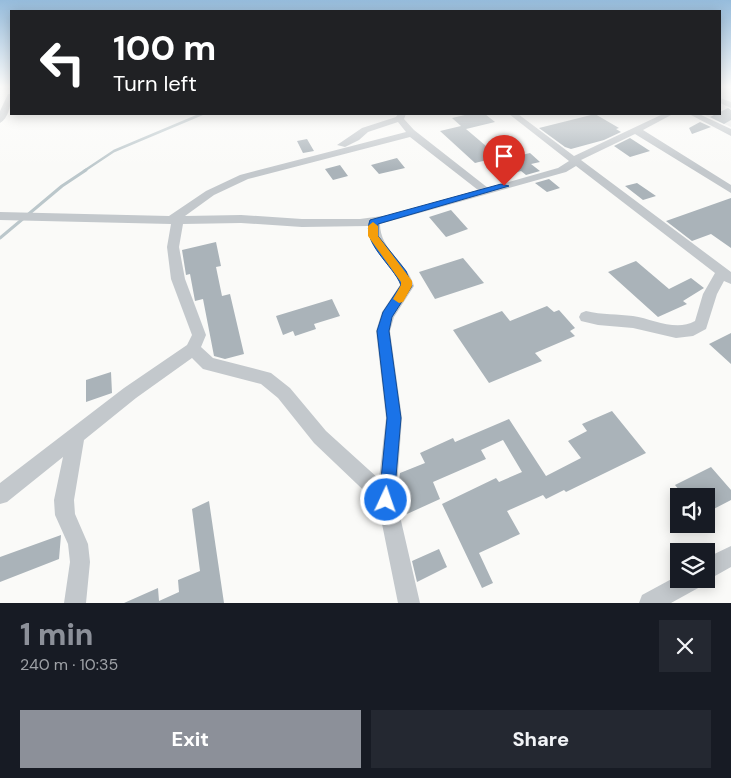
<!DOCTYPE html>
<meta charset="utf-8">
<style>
:root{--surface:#171b24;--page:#242831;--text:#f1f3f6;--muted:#9ea1a6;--accent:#8c9099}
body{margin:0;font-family:"DM Sans",sans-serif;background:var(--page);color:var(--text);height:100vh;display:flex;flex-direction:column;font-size:19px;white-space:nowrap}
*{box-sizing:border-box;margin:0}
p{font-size:16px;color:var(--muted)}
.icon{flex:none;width:28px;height:28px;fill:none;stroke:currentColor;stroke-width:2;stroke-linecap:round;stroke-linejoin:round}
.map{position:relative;height:603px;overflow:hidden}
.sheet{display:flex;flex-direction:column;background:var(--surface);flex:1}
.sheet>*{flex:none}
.guide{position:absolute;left:10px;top:10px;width:711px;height:105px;border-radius:0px;box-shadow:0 2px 12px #0003;background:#202124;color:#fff;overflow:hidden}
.buttons{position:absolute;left:670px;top:488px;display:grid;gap:10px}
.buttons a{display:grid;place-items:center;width:45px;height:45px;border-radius:0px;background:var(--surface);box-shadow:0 2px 12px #0003;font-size:25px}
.pin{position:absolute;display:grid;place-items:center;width:42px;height:42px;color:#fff;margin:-51px -21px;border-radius:50% 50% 50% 0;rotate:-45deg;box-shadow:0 0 5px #0007}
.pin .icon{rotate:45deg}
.me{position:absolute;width:55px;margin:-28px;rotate:3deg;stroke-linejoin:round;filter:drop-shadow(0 0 4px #0008)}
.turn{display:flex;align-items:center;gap:18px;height:105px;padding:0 20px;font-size:22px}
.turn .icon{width:65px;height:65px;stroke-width:2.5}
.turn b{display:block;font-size:35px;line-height:42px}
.round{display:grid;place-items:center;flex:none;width:52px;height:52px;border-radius:0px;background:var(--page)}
.summary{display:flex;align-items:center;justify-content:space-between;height:85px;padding:0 20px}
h1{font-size:30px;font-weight:800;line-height:38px;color:var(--accent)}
.action{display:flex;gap:10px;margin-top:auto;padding:10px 20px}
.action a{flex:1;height:58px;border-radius:0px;background:var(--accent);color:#fff;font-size:20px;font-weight:800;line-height:58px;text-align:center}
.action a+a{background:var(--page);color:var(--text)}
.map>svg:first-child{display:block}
.built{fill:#e8e9e9}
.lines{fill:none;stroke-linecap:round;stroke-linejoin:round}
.stream-far1{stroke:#bbc7cb;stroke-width:2.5}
.stream{stroke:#bbc7cb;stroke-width:3}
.building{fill:#aab3b9}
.minor{fill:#c3c8cc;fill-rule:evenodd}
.route{fill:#1a73e8;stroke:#114b97}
.slow{fill:#f59e0b}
</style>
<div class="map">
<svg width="731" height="603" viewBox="0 0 731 603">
<rect width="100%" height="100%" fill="#fafaf8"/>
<!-- built -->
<path class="built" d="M720,86H731V127L703,114H720Z"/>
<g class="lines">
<!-- stream-far1 -->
<path class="stream-far1" d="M84,171L114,151L202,114"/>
<!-- stream -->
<path class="stream" d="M0,238L62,186L86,170"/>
</g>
<!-- building -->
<path class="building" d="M728,108L731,110V120L724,124L710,117Z
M469,114H485L495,122L466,129L499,157L475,163L440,131L461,126L452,118Z
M595,114L619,128L616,129L621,132L604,140L571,149L565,147L539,128Z
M700,122L711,127L692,134L689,128Z
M630,138L647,149L650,151L630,157L614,146Z
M307,139L314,151L303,153L297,141Z
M530,153L540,162L531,164L540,171L526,175L521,171L507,175L493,162Z
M397,158L405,168L379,174L371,165Z
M340,165L348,176L333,180L325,169Z
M549,179L560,188L547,192L535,183Z
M637,183L656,196L643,200L625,186Z
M731,198V248L711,234L692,241L666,221Z
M451,210L468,229L446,237L429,217Z
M216,242L221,266L216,267L222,296L230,294L244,354L225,359L214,356L203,299L195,301L190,274L186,275L182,250Z
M463,258L484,283L435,299L419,272Z
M636,261L669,289L691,278L704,288L683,301L687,304L658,317L608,272Z
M332,299L340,316L314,324L316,329L295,336L293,331L283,335L276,316Z
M547,306L554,312L559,310L575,328L570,331L575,336L535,353L542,361L489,383L453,330L502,311L510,321Z
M731,333V364L709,344Z
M111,372L112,393L86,402V380Z
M612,411L646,453L566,492L564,490L546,499L543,495L507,511L520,534L479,553L493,583L482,588L442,504L496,478L499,482L522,472L503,440L481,450L486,459L433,482L440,499L407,514L398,493L404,491L399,480L400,473L425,463L420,453L453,438L455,442L509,419L546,476L581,458L568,441L587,431L582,424Z
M711,467L731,490V500L706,513V496H684L675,485Z
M209,501L224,603H124L158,588L159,601L179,592L178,580L200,571L192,509Z
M61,535L59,559L0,582V557Z
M439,549L447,567L417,582L412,561Z"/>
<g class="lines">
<!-- minor -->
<path class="minor" d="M8,94H11C11,104 9,118 0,123V111Z
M720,98L731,102V108L720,103Z
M398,114H406L404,119L414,130L488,188L558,168L569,161L509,114H518L574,156L663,114H673L643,130L731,185V193L635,134L581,160L731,272V284L724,281L717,294L706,329L693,336L676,338L633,328L598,325L581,321L579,317L581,313L586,311C602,315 618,314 633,316C653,319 676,332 695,321L703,294L715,273L576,166L566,172L380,224C380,250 407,262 414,286L394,317L390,331L402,418L396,499L420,603H398L378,504L314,443L278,398L261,384L203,369L192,358L136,398L84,440L74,500L75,514L88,544L90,562L86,603H64L70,562L68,544L55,515L54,500L63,457L7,502L0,504V483L124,388L187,345L192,335L171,279L167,247L171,224L0,220V212L169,216L206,191L240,175L406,132L398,122L368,132L359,140L345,147L337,145L362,128L396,117ZM410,137L478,190L390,215L360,219H302L241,215L185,216L214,195L248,179ZM241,223L302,227L368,226C367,251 394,263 400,285L382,312L376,331L386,418L379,479L326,431L290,388L271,373L213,358L201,347L206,335L185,279L179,247L183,224Z
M689,114H699L731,129V136Z
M731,546V567L706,581L703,579L700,587L671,603H639L642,595L679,575V579H706V558Z"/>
</g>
<!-- sky -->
<linearGradient id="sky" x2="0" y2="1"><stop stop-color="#96bcdc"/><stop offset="0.51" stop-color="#fdfdfc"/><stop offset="1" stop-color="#fdfdfc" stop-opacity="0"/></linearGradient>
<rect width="731" height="170" fill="url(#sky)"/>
<!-- route -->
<path class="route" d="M501,184L509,186L378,224V236L406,271L412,286L392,317L389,331L401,418L394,500L392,505L386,507L381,505L379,500L387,418L377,331L383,312L401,285C393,265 361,243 370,220Z"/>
<!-- slow -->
<path class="slow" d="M373,222L378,226V236L412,281V286L403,302L399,303L393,299L401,285V282L368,236V226Z"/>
</svg>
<div class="buttons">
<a><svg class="icon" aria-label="sound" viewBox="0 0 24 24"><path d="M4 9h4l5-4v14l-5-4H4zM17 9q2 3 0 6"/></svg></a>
<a><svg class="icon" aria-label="layers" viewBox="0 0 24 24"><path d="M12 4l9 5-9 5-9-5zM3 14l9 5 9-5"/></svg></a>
</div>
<div class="pin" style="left:504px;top:186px;background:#d93025"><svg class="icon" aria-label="arrive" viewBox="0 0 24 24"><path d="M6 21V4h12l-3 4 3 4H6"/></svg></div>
<svg class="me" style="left:386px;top:500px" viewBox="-20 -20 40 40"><circle r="17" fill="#1a73e8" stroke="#fff" stroke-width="3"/><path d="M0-11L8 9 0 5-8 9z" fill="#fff"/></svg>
<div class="guide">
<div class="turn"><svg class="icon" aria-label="left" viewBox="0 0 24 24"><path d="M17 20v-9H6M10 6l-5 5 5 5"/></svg><div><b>100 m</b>Turn left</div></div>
</div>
</div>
<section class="sheet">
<div class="summary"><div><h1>1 min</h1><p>240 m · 10:35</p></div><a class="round"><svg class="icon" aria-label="close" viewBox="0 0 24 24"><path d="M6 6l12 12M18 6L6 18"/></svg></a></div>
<div class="action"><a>Exit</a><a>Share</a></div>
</section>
